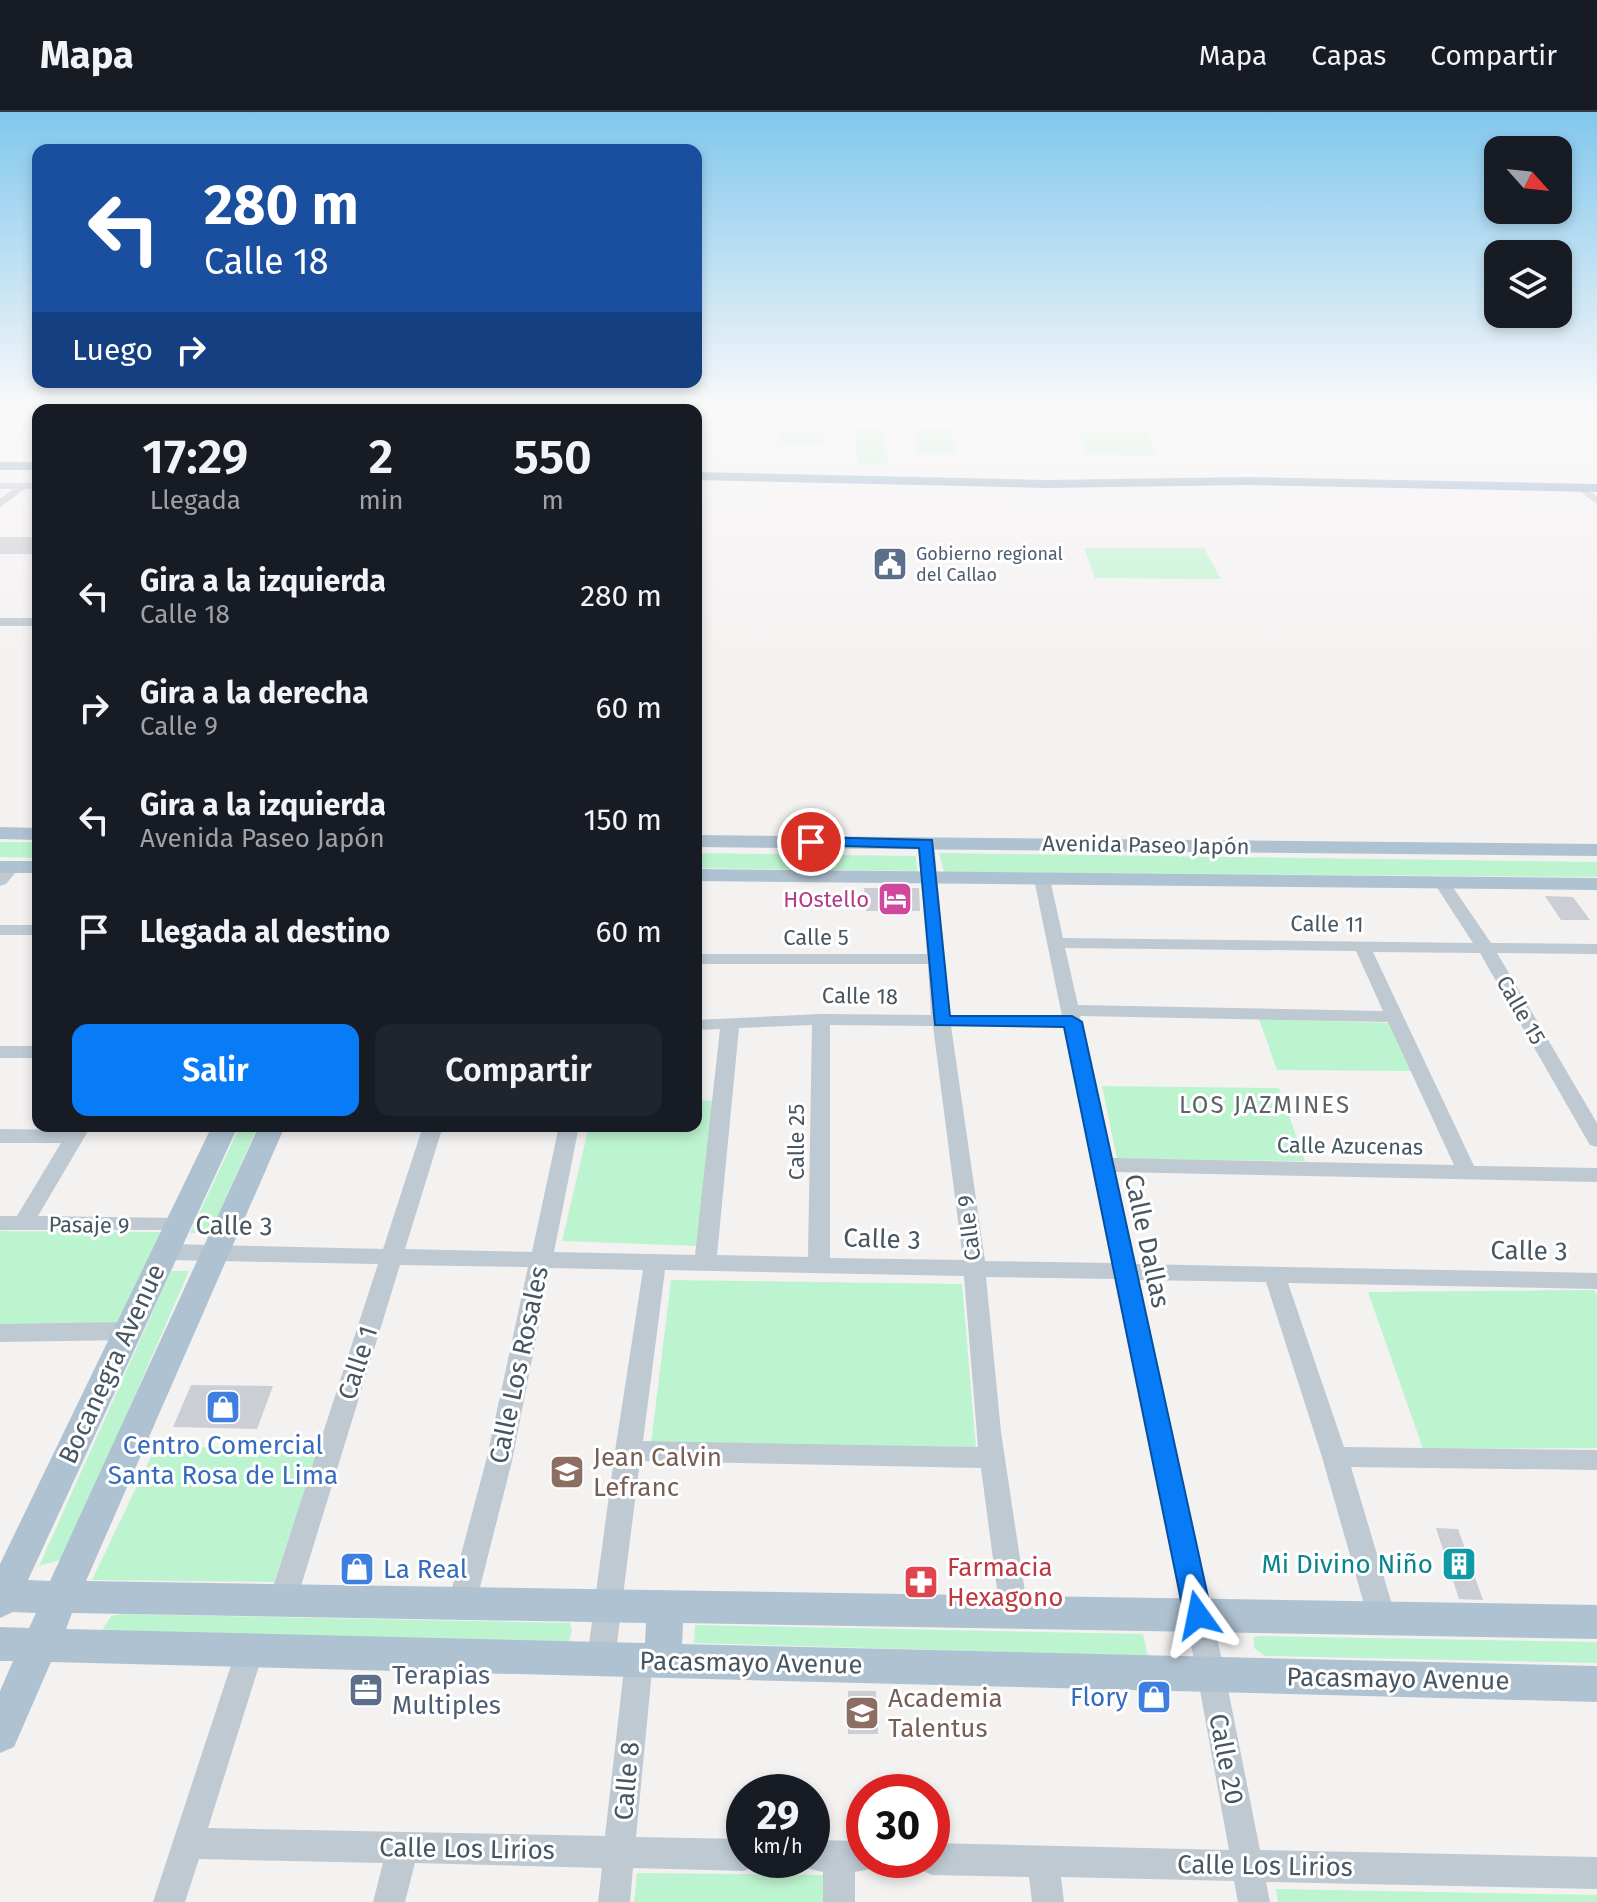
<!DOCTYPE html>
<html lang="es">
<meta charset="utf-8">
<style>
:root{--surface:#171b24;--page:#20242c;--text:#f1f3f6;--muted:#9ea1a6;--line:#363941;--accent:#087bf7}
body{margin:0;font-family:"Fira Sans",sans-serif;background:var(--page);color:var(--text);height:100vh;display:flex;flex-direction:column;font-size:30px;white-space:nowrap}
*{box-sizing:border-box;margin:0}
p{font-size:26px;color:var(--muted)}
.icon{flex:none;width:44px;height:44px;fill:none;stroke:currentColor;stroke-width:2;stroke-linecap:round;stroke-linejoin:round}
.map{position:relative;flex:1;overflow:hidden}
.side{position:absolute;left:32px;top:292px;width:670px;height:728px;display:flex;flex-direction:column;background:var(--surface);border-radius:16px;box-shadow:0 4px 12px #0003}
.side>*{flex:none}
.guide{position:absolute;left:32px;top:32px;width:670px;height:244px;border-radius:16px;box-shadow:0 4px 12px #0003;background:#1a4fa0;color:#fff;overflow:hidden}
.needle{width:52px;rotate:117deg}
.controls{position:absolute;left:1484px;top:24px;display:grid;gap:16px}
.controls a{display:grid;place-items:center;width:88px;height:88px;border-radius:16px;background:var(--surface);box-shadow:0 4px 12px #0003;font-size:40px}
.speed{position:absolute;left:726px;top:1662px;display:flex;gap:16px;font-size:40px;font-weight:700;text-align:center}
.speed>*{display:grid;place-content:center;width:104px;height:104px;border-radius:50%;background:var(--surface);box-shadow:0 4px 12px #0003;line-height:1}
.speed small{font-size:20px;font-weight:400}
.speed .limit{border:12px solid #d22;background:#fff;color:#111}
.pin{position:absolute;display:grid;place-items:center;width:68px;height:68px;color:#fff;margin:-34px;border:4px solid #fff;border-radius:50%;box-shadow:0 2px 8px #0007}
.me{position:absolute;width:88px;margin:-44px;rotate:348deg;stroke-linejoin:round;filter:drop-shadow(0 0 6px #0008)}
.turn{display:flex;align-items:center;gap:28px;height:168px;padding:0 40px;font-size:36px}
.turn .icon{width:104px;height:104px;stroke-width:2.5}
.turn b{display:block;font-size:56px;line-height:68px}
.then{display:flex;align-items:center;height:76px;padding:0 40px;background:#0003;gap:16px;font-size:30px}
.eta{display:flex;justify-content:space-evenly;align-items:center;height:136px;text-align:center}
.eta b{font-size:48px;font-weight:600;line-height:56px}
.cta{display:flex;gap:16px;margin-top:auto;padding:16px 40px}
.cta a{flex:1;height:92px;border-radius:16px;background:var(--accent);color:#fff;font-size:32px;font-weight:600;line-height:92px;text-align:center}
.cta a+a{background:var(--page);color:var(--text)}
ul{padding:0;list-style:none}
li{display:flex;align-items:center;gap:24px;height:112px;padding:0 40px}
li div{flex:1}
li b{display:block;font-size:30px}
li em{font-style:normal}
header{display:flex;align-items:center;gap:48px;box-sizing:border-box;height:112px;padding:0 40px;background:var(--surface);border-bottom:2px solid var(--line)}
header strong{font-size:38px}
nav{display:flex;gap:44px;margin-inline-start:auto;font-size:28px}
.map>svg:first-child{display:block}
.green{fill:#bdf4d0}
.building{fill:#cbced4}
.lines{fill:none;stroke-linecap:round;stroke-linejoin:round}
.minor{fill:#bec9d2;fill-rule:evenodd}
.major{fill:#afc2d2;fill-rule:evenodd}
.highway{fill:#85a6c4;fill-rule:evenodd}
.route{fill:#087bf7;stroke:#0550a1;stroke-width:2}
.labels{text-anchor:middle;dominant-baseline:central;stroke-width:6;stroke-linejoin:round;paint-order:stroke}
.far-service-label{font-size:18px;fill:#4e5e75;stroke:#fff;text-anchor:start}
.street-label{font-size:22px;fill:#475661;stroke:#fff}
.hotel-label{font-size:22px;fill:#b23c85;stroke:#fff;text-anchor:end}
.neighbourhood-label{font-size:24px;letter-spacing:2px;fill:#5d6267;stroke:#fff}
.near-street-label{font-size:26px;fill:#475661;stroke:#fff}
.near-shop-label{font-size:26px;fill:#366cbe;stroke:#fff}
.near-education-label{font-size:26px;fill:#785e54;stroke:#fff;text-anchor:start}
.near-culture-label{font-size:26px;fill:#0d838f;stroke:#fff;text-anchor:end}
.near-health-label{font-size:26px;fill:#be3a42;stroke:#fff;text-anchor:start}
.near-service-label{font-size:26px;fill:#4e5e75;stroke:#fff;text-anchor:start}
</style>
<header>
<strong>Mapa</strong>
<nav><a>Mapa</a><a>Capas</a><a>Compartir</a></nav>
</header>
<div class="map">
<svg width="1597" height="1790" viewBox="0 0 1597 1790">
<rect width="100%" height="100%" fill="#f4f1f1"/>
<!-- green -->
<path class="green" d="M1091,299H1173L1182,314L1098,313Z
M855,317H884L888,353H858Z
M923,317H952L955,342H918L916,318Z
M782,318L825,319L823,332H779Z
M1077,320L1147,321L1158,343L1086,342Z
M1084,436H1204L1221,467L1095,466Z
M0,730H38V746L0,745Z
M696,741L916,744L917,759L696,756Z
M939,741L1597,750V765L944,760Z
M1259,907L1390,911L1412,959L1277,958Z
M1102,974L1279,976L1305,1049L1117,1047Z
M696,988L717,989L696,1134L562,1129L589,1014H696Z
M240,1014H258L210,1121H190Z
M0,1119L162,1120L117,1216L0,1214Z
M171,1159H189L64,1447L39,1454Z
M671,1168L962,1172L976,1335L651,1331Z
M1594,1178L1597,1184V1336L1423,1337L1368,1180Z
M156,1334L318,1338L274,1470L92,1468Z
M121,1502L570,1511L572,1518L569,1530L101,1520L111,1504Z
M695,1513L1143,1522L1148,1544L694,1531Z
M1263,1524L1597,1530V1551L1265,1544L1254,1536V1525Z
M637,1761L825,1763V1790H634Z
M1276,1777L1597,1783V1790H1278Z"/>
<!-- building -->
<path class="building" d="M0,425H38V442H0Z
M864,776H919L920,799H866Z
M1545,784L1573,785L1590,808H1561Z
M191,1273L273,1274L257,1317L173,1315Z
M1436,1416L1458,1417L1483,1488L1459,1487Z
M848,1579H876L878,1622H848Z"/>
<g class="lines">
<!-- minor -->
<path class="minor" d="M0,371H38V377H25L0,395V387L13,377H0Z
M1581,373L1597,384V392L1578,378L1576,376Z
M0,506H38V514H0Z
M926,726L934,731L950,903L1062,904L1034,767L1042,762L1050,767L1063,826L1473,831L1434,771L1442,766L1448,768L1491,831L1597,832V842L1497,841L1597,1011V1035L1590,1033L1587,1028L1480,841L1373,840L1474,1054L1597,1056V1070L1115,1060L1135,1152L1597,1161V1177L1288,1171L1344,1335L1597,1338V1358L1351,1355L1396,1506L1392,1515L1382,1518L1372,1515L1368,1506L1322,1345L1266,1170L1138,1168L1225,1562L1260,1738L1597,1745V1777L1266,1770L1270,1790H1238L1234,1769L1061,1765L1064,1790H1032L1029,1765L932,1763L921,1758L917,1748H932V1731L1229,1738L1197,1562L1116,1167L986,1165L1001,1320L1028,1500L1024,1509L1014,1512L1004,1509L1000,1500L981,1356L640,1349L615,1547L611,1556L601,1560L591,1556L587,1547L615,1339L643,1158L550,1156L512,1349L476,1491L472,1500L462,1503L452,1500L448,1491L486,1349L528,1155L400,1153L297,1487L293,1496L283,1499L273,1496L269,1487L378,1152L165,1148L157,1146L154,1140L157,1134L165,1132L383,1137L423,1014H443L405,1137L532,1140L559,1014H579L554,1140L695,1143L720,917L696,918V908L821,902L931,903L928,852H696V842H927L918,731ZM1065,836L1356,839L1383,899L1078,893ZM1080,904L1388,910L1454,1053L1112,1046ZM812,913L808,1145L717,1143L739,916ZM830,913L933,914L963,1148L830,1146ZM951,914L1064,915L1113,1151L985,1149ZM665,1158L964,1164L978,1335L643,1329Z
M12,750L20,755L6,772L0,774V759Z
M0,813H38V823H0Z
M0,934H38V946H0Z
M71,1014H91L38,1104L178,1106L186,1108L189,1113L186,1118H0V1104H17L61,1031H0V1017L68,1018Z
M128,1210L136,1213L140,1219L136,1225L128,1228L0,1230V1212Z
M250,1525L260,1529L264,1538L208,1716L605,1724L625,1548L629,1539L639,1535L649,1539L653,1548L636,1725L744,1727V1748H758L755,1754L744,1759L633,1756L630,1790H598L602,1756L415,1751L405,1790H373L383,1751L199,1747L185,1790H153L236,1538L240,1529Z
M812,1728L864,1729V1748H878L875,1756L855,1760V1790H823V1760L801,1755L798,1748H812Z"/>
<!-- major -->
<path class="major" d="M0,715L38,716V728L0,727Z
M696,723L1597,732V744L696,735Z
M0,749H38V761H0Z
M696,757L1597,766V778L696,769Z
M212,1014H238L28,1468L50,1469L259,1014H285L86,1469L1597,1493V1527L683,1511L682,1532L1597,1554V1590L51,1550L14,1635L0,1641V1579L13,1549H0V1515L29,1516L36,1501L13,1500L0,1506V1452ZM72,1501L646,1511L645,1531L66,1517Z"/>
<!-- highway -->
<path class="highway" d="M0,350H38V358H0Z
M696,360L1046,368L1248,365L1597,372V380L1248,373L1046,376L696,368Z"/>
</g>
<!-- sky -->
<linearGradient id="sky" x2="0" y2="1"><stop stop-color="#81c7ed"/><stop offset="0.54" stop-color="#faf9f9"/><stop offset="1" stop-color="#faf9f9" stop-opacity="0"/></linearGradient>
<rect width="1597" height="550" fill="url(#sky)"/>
<!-- route -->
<path class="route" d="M811,725L932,728L950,904H1072L1082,910L1212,1503L1207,1512L1198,1516L1188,1512L1184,1503L1064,915L935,913L919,736L805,733L803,730Z"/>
<!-- icons -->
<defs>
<g id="civic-square" transform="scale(1.8)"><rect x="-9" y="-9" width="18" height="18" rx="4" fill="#5c6f8a" stroke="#fff"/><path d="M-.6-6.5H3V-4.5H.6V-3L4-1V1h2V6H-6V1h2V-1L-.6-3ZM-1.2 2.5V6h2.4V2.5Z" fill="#fff"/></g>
<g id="hotel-square" transform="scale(1.8)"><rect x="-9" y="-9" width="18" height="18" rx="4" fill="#d1479c" stroke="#fff"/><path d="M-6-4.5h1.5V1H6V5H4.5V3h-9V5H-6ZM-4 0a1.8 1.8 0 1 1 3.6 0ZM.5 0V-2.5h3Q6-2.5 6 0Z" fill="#fff"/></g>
<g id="shop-square" transform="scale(1.8)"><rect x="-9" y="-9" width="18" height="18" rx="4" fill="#3f7fe0" stroke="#fff"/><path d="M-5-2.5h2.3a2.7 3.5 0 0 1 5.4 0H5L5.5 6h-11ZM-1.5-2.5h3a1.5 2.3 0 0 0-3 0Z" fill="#fff"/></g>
<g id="school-square" transform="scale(1.8)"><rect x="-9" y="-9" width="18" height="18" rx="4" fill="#8d6e63" stroke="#fff"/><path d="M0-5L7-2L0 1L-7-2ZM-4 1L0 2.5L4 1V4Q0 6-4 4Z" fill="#fff"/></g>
<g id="building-square" transform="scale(1.8)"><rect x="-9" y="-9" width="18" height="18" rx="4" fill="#0f9aa8" stroke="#fff"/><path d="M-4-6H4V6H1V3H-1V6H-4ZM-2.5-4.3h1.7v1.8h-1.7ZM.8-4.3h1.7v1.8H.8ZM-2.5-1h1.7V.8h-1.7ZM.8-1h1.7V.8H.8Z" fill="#fff"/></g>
<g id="pharmacy-square" transform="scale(1.8)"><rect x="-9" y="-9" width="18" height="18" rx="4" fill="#e0444e" stroke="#fff"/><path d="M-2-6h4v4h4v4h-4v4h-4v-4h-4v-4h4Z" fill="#fff"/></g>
<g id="office-square" transform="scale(1.8)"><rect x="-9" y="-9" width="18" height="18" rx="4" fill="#5c6f8a" stroke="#fff"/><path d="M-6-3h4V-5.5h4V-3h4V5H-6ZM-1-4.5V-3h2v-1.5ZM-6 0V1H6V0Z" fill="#fff"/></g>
</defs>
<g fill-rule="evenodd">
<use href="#civic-square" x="890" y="452"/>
<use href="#hotel-square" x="895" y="787"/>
<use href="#shop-square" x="223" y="1295"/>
<use href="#school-square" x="567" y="1360"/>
<use href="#building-square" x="1459" y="1452"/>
<use href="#shop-square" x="357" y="1457"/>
<use href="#pharmacy-square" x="921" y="1470"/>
<use href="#office-square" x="366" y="1578"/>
<use href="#shop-square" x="1154" y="1585"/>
<use href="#school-square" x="862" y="1601"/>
</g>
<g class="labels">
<!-- far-service labels -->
<g class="far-service-label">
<text x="916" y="442">Gobierno regional<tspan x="916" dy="21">del Callao</tspan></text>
</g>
<!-- street labels -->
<g class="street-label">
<text transform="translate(1146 733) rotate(1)">Avenida Paseo Japón</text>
<text transform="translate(1327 812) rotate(1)">Calle 11</text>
<text x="816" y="825">Calle 5</text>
<text transform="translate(860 884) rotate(1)">Calle 18</text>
<text transform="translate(1521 898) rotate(60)">Calle 15</text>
<text transform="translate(796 1030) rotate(-90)">Calle 25</text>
<text transform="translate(1350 1034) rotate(1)">Calle Azucenas</text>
<text transform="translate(89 1113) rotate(1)">Pasaje 9</text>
<text transform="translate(969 1116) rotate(-97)">Calle 9</text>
</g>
<!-- hotel labels -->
<g class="hotel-label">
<text x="869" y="787">HOstello</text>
</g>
<!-- neighbourhood labels -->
<g class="neighbourhood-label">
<text x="1265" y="993">LOS JAZMINES</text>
</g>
<!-- near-street labels -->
<g class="near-street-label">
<text transform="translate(234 1114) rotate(1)">Calle 3</text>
<text transform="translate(882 1127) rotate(2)">Calle 3</text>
<text transform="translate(1147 1129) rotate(78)">Calle Dallas</text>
<text transform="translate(1529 1139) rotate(1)">Calle 3</text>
<text transform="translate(358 1251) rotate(-72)">Calle 1</text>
<text transform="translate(112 1252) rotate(-65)">Bocanegra Avenue</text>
<text transform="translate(519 1253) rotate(-78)">Calle Los Rosales</text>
<text transform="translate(751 1551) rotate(1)">Pacasmayo Avenue</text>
<text transform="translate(1398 1567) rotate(1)">Pacasmayo Avenue</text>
<text transform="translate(1226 1647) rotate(79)">Calle 20</text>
<text transform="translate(627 1669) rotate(-85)">Calle 8</text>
<text transform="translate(467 1737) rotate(1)">Calle Los Lirios</text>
<text transform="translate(1265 1754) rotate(1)">Calle Los Lirios</text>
</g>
<!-- near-shop labels -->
<g class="near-shop-label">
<text x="223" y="1333">Centro Comercial<tspan x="223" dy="30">Santa Rosa de Lima</tspan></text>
<text x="383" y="1457" text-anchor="start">La Real</text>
<text x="1128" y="1585" text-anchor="end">Flory</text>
</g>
<!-- near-education labels -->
<g class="near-education-label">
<text x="593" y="1345">Jean Calvin<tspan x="593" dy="30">Lefranc</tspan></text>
<text x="888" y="1586">Academia<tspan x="888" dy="30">Talentus</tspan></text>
</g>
<!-- near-culture labels -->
<g class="near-culture-label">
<text x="1433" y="1452">Mi Divino Niño</text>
</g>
<!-- near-health labels -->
<g class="near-health-label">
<text x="947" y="1455">Farmacia<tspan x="947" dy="30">Hexagono</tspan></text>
</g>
<!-- near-service labels -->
<g class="near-service-label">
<text x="392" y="1563">Terapias<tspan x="392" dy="30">Multiples</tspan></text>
</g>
</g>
</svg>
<div class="controls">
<a><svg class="needle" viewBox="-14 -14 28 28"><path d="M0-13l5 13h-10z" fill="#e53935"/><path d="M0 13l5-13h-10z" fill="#9ea1a6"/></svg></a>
<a><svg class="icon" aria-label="layers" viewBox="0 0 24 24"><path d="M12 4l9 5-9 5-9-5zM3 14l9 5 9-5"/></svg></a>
</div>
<div class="speed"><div>29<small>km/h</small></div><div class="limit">30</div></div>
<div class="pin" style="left:811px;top:730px;background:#d93025"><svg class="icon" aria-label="arrive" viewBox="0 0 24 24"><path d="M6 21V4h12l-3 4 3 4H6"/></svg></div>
<svg class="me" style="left:1198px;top:1503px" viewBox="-20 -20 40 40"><path d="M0-17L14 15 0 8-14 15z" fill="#087bf7" stroke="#fff" stroke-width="4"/></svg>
<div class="guide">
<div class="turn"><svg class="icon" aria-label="left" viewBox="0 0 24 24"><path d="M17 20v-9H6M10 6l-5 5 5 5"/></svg><div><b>280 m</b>Calle 18</div></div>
<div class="then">Luego<svg class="icon" aria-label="right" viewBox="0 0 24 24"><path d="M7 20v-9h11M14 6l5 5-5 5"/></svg></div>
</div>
<section class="side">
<div class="eta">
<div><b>17:29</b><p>Llegada</p></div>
<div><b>2</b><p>min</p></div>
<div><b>550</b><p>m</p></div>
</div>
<ul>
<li><svg class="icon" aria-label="left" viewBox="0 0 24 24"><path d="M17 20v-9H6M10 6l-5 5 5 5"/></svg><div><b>Gira a la izquierda</b><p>Calle 18</p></div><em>280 m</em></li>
<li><svg class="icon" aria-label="right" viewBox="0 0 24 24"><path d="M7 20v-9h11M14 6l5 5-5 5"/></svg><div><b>Gira a la derecha</b><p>Calle 9</p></div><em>60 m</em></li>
<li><svg class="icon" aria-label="left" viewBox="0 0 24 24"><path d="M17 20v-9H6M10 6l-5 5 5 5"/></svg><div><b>Gira a la izquierda</b><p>Avenida Paseo Japón</p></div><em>150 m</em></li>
<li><svg class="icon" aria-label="arrive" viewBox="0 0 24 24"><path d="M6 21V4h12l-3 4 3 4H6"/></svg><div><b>Llegada al destino</b></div><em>60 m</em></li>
</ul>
<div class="cta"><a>Salir</a><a>Compartir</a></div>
</section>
</div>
